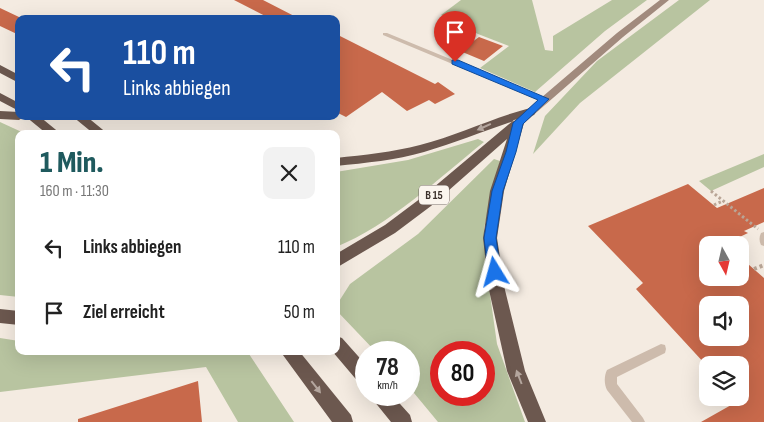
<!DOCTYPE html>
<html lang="de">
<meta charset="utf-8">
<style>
:root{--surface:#fff;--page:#f2f2f2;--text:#222;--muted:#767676;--accent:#1f5a5e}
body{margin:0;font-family:"Sofia Sans Condensed",sans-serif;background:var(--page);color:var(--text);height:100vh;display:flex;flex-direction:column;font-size:19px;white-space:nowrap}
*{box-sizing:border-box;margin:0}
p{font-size:16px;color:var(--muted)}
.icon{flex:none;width:28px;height:28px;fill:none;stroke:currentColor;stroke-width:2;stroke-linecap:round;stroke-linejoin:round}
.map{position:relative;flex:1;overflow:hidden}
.sheet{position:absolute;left:15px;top:130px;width:325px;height:225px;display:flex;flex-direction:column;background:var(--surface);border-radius:10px;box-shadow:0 5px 20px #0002}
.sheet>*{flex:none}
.top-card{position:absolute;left:15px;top:15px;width:325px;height:105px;border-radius:10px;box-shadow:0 5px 20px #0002;background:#1a4fa0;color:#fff;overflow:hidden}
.needle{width:32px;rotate:172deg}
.buttons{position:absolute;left:699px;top:236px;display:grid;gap:10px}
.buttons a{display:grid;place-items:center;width:50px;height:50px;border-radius:10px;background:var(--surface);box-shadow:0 5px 20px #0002;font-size:25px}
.speed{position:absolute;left:355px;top:341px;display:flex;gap:10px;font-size:25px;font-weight:700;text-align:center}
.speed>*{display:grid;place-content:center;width:65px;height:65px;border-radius:50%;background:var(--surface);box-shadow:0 5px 20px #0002;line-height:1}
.speed small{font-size:12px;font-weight:400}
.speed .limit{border:8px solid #d22;background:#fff;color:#111}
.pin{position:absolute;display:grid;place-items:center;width:42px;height:42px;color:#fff;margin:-51px -21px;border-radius:50% 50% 50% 0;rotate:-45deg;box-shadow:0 0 5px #0007}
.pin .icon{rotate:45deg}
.me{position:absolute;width:55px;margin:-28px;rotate:352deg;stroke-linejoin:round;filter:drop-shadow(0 0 4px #0008)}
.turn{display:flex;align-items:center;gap:18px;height:105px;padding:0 25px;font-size:22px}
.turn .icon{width:65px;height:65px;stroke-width:2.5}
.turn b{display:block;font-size:35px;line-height:42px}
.round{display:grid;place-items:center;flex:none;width:52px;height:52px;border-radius:10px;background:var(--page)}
.headline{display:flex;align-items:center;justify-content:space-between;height:85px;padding:0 25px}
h1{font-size:30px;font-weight:800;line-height:38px;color:var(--accent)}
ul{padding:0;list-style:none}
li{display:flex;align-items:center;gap:15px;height:65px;padding:0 25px}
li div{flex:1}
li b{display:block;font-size:19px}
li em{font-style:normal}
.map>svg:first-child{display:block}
.green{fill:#b8c4a0;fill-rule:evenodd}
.building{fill:#c8694b;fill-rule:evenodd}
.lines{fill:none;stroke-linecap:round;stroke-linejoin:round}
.path-far1{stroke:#b9a596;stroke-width:3;stroke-dasharray:2.5 2.5;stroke-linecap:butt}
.path{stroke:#b9a596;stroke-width:4;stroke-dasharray:3 3;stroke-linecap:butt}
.service{fill:#cdbbac;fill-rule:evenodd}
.secondary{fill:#a18a7d;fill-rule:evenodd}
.trunk{fill:#6c584f;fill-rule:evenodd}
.oneway{fill:#b4a69e}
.route{fill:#1a73e8;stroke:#114b97}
.labels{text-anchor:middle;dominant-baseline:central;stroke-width:4;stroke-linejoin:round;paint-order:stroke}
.shield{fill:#fbf5ee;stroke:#756b66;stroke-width:1}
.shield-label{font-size:12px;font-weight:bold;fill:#3b302b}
</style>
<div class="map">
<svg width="764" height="422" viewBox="0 0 764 422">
<rect width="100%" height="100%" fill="#f4ebe1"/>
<!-- green -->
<path class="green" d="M461,0H532L545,50L553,51V36L612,0H647L605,31L535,92L480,68L509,46L478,34L441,15Z
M679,0H710L580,103L533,154L545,116L597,61Z
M0,122L26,134H19V297L0,295Z
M478,139L484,142C439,178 390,225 336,247V172L408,160Z
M764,154V167L711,191L699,181Z
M494,159L500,161L484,228L486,266L497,344L525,422H438L409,387V352H376L336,310V306L350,284L418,234ZM441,352H484V395H441Z
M0,338L19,341V351H247L294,422H238L206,367L0,392Z"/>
<!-- building -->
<path class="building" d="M234,0H263L300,19H271Z
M0,8L19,17V35L0,26Z
M336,34L435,84L438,82L455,94L435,104L429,100L407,111L382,92L346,117L336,112Z
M479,37L503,46L484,61L460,51Z
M688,184L717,208L764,188V222L744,231L748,233L723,245H708V278H740V257L764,278V422H701L740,400V365H706L636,289L643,283L588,226ZM708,305H740V338H708Z
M198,381L202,422H78V419Z"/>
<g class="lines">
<!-- path-far1 -->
<path class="path-far1" d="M711,191L758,229
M714,205L723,201"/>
<!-- path -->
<path class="path" d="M754,269L764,265"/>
<!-- service -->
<path class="service" d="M383,33H387L548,99L547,101H541L383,35Z
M764,232V246L761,245C759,241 759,237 761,233Z
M661,344L665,345L666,349L665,353L617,377V384L643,418L645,422H632L607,390C604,384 604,376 607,370Z"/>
<!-- secondary -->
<path class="secondary" d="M660,0H669L623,37L522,125H514L513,123L514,121L617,33Z"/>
<!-- trunk -->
<path class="trunk" d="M0,65L19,75V83L0,73Z
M0,93L19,103V111L0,101Z
M530,108L534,109L536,112L534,115C497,125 462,141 424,152C396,160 366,163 336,166V158C364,155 393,152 420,145C458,135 492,118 530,108Z
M0,111L19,112V116H25L19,120L0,119Z
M25,116H39L61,134H47Z
M72,116H86L108,134H94Z
M518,119L524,123L504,191L497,238L505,290L525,371L546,422H528L507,371L489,290L483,238L490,191L507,139L431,206L395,233L336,268V254L385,225L421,198L514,120Z
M0,309L19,311V325L0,323Z
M336,336L342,338L366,365V386L360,384L332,351H336Z
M280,351H299L351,415L353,422H332Z
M371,395H392L410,415L412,422H391L374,401Z"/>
</g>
<!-- one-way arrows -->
<defs><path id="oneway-solid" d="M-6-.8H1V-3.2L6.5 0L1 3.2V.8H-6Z" transform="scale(1.25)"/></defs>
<g class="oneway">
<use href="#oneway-solid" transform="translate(484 127) rotate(156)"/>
<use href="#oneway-solid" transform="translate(519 377) rotate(-111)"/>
<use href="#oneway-solid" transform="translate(316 387) rotate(52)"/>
</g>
<!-- route -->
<path class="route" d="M452,60H458L549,99L523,124L516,152L503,191L496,238L501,272L499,276L495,278L490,276L488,272L484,238L492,191L506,152L513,123L538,100L452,64Z"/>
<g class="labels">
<!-- shield labels -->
<rect class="shield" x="419" y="185.5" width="30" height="19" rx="4"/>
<g class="shield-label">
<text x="434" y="195">B 15</text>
</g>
</g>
</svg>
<div class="buttons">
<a><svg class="needle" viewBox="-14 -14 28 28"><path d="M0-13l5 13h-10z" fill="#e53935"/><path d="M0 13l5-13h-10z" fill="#767676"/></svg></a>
<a><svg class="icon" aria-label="sound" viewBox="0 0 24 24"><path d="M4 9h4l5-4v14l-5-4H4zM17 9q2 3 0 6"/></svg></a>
<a><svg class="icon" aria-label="layers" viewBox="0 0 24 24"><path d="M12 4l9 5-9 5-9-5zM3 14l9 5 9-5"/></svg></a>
</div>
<div class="speed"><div>78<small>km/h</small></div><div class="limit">80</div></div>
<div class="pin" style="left:455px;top:62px;background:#d93025"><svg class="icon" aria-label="arrive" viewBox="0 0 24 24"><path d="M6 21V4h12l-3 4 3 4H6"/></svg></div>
<svg class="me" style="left:495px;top:272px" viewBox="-20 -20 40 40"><path d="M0-17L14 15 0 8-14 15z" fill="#1a73e8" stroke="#fff" stroke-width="4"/></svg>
<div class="top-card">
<div class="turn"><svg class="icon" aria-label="left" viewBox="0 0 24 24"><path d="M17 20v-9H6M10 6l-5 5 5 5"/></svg><div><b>110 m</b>Links abbiegen</div></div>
</div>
<section class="sheet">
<div class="headline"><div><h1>1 Min.</h1><p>160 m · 11:30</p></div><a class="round"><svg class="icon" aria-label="close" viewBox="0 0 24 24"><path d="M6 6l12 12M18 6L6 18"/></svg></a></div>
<ul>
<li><svg class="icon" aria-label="left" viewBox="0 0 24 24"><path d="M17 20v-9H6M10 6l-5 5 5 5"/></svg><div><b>Links abbiegen</b></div><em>110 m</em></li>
<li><svg class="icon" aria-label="arrive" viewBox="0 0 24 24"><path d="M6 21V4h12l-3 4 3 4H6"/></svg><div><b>Ziel erreicht</b></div><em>50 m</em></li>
</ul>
</section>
</div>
